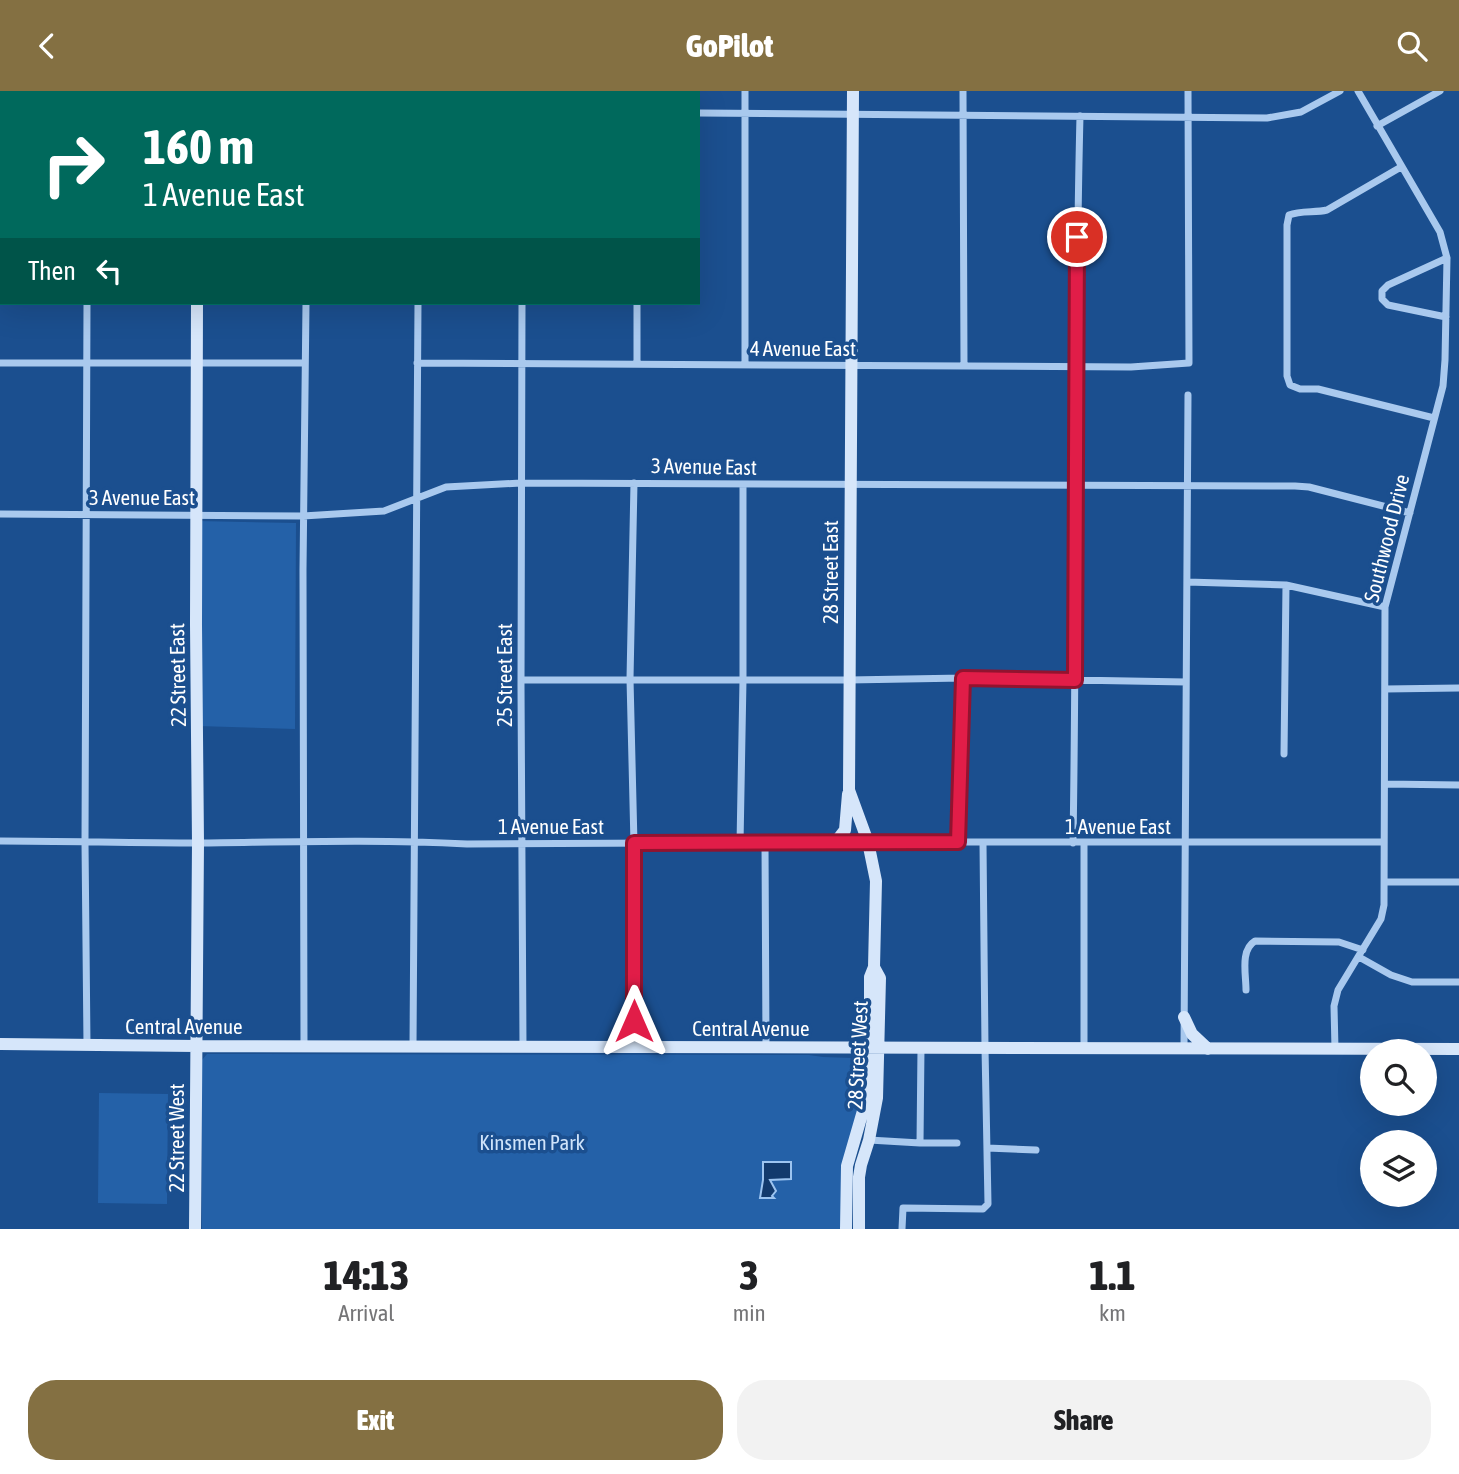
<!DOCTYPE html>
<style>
:root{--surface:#fff;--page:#f2f2f2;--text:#202124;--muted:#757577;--accent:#847042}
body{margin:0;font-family:"Asap Condensed",sans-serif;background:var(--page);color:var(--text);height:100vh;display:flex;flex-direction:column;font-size:26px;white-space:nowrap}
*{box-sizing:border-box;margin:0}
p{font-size:23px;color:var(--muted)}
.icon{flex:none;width:38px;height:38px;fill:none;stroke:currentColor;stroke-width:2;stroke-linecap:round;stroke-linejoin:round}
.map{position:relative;height:1138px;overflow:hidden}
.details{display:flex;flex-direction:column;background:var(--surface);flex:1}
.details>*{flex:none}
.hud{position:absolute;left:0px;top:0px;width:700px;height:214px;box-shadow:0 7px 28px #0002;background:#00695c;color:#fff;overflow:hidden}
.fabs{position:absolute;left:1360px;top:948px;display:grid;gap:14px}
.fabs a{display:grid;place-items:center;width:77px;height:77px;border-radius:50%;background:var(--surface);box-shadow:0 7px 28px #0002;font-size:35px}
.pin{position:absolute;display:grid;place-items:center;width:60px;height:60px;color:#fff;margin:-30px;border:4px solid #fff;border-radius:50%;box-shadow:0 2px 7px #0007}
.me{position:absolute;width:77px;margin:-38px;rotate:0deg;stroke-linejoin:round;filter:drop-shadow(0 0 5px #0008)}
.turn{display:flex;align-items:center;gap:24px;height:147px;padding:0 28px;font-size:32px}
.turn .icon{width:91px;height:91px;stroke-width:2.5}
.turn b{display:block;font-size:49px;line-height:60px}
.then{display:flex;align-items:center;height:66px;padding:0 28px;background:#0003;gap:14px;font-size:26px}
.eta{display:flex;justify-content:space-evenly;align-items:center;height:119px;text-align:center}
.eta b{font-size:42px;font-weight:800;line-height:49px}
.action{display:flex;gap:14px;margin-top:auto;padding:14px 28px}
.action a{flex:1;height:80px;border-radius:28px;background:var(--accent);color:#fff;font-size:28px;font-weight:800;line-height:80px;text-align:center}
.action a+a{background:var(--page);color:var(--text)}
header{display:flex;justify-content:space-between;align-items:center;height:91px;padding:0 28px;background:var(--accent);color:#fff;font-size:32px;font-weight:800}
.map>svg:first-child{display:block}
.green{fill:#2461a8}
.water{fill:#123a6d;stroke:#9cc4f0;stroke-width:2}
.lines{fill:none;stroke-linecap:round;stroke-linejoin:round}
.street{stroke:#a9c9ee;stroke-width:7}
.secondary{stroke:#d6e6fa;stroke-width:12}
.route-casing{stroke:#92132f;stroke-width:18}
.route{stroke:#e11d48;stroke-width:12}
.labels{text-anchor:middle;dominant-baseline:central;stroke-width:7;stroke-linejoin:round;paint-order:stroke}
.street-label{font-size:21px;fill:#fff;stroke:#1b4f8f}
.park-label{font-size:21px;fill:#cfe3fa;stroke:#1b4f8f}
</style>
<header><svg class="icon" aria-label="back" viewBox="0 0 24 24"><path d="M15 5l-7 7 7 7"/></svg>GoPilot<svg class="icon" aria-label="search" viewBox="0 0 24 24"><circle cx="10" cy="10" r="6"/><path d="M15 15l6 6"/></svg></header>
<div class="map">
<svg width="1459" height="1138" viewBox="0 0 1459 1138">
<rect width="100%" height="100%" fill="#1b4f8f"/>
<!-- green -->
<path class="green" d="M197,430L296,432L295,638L198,635Z
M207,963L809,964L823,966L852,967L860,971L862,975V1004L841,1138H202V969Z
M99,1002L168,1003L167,1113L98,1112Z"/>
<!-- water -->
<path class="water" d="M763,1071H791V1088L770,1089L776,1100L772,1105L774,1107H760L763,1089Z"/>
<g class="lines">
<!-- street -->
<path class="street" d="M419,0V2
M523,0V2
M637,0V2
M745,0V274
M963,0L964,275
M88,2V0
M309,2V0
M0,21H2
M698,22L1267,27L1301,21L1340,0
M1377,35L1440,0
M1401,76L1327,119C1315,122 1301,119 1289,124L1287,134V285L1290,294L1300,298H1318L1434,327
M522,212L521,595L523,955
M637,212V273
M1446,226L1388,214L1382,208V200L1388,194L1447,167
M0,272H305
M417,272L1131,276L1189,272L1188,0
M0,423L303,425L384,420L446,396L521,392L1295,395L1309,396L1410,422
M1187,491L1286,494L1385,516
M522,589H849L963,587L1186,591
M1385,598L1459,597
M1284,663L1286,494
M1385,693L1459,694
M0,750C66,750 132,752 199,752C288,751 377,748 467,753L868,751H1384
M958,751L963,587
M765,752L766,956
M1073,752C1077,510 1074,267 1080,25
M1084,752V957
M740,753L743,589V393
M1385,791H1459
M1359,866L1391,884L1412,891H1459
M1246,899C1246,883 1240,859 1255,850L1339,851L1363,859
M87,954L85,751L87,212
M304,955L303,479L306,212
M413,955L418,212
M633,956L634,753L630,588L634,392
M1184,958L1188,304
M1335,958L1334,915L1338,899L1381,828L1384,814L1385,516L1443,295L1445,269L1447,167L1440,141L1358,0
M869,1049L920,1052H957
M920,1052L921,957
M987,1057L1036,1059
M902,1138L903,1117L983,1118L988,1113L985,957L983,752"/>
<!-- secondary -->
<path class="secondary" d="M198,2V0
M835,752L845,739L848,703
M1184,926L1192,943L1208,958
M0,953L196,955L1459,958
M195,1138L198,752L196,534L197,212
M846,1138L847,1075L865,1013L870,942V886L874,876L876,790L868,751L849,699L853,0
M859,1138V1086L861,1074L869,1049L877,1007L880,887L874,876"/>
</g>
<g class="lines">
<!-- route casing -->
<g class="route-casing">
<path id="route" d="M634,930V752L958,751L963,587L1075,589L1077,146"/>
</g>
<!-- route -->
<use href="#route" class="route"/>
</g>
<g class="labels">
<!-- street labels -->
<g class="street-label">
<text x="803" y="257">4 Avenue East</text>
<text transform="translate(704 375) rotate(1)">3 Avenue East</text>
<text x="142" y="406">3 Avenue East</text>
<text transform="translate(1386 447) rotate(-76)">Southwood Drive</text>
<text transform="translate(830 481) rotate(-90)">28 Street East</text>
<text transform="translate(177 584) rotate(-91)">22 Street East</text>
<text transform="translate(504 584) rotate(-90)">25 Street East</text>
<text x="551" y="735">1 Avenue East</text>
<text x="1118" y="735">1 Avenue East</text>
<text x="184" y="935">Central Avenue</text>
<text x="751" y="937">Central Avenue</text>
<text transform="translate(857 964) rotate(-87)">28 Street West</text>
<text transform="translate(176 1047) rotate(-90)">22 Street West</text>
</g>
<!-- park labels -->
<g class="park-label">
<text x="532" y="1051">Kinsmen Park</text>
</g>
</g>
</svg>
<div class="fabs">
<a><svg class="icon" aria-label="search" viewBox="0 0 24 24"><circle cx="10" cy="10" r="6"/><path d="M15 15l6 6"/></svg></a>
<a><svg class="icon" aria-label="layers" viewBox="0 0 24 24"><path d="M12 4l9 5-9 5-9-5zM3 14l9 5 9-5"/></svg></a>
</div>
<div class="pin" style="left:1077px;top:146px;background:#d93025"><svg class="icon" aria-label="arrive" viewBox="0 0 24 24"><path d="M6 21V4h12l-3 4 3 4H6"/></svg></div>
<svg class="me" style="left:634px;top:930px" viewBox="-20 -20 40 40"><path d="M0-17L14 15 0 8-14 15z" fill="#e11d48" stroke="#fff" stroke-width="4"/></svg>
<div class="hud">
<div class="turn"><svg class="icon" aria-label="right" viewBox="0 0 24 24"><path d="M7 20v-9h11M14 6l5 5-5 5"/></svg><div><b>160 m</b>1 Avenue East</div></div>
<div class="then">Then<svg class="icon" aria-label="left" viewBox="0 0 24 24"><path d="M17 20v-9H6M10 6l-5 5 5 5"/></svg></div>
</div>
</div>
<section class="details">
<div class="eta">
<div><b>14:13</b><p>Arrival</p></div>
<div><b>3</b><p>min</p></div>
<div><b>1.1</b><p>km</p></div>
</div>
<div class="action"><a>Exit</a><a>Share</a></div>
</section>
